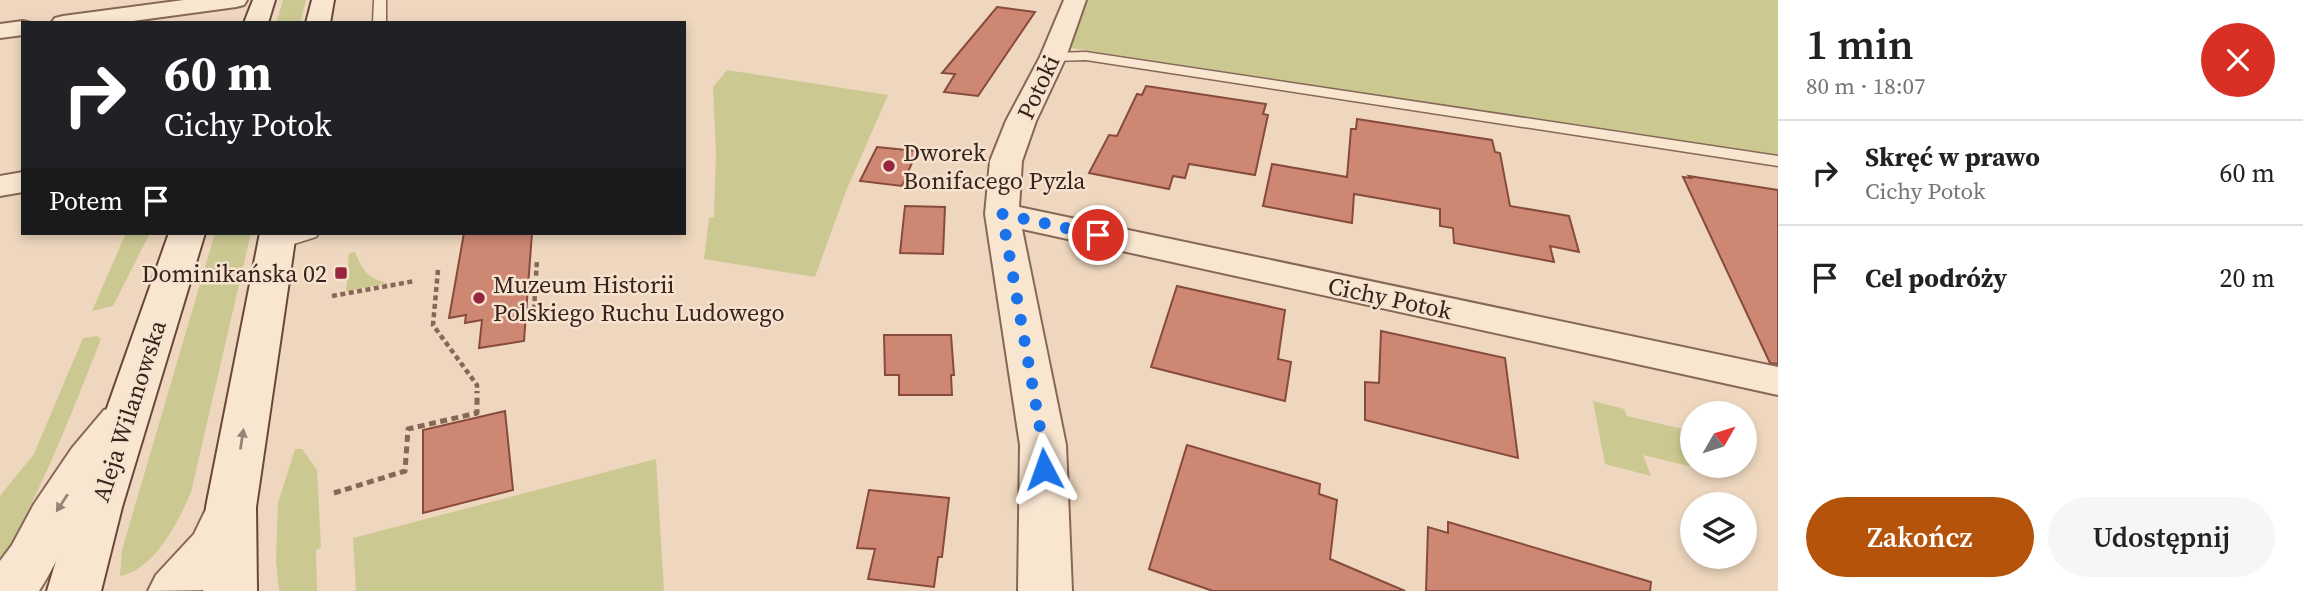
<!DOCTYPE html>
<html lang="pl">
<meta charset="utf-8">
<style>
:root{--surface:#fff;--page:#f6f6f6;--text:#222;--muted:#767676;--line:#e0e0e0;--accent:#b45309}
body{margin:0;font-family:"Source Serif 4",serif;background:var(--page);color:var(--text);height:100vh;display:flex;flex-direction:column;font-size:26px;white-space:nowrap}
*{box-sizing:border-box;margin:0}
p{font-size:23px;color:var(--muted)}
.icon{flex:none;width:38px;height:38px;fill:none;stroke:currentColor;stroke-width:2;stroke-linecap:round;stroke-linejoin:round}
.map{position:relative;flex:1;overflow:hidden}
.details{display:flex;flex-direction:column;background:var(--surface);width:525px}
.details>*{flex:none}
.top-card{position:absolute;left:21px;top:21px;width:665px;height:214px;border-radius:0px;box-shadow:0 4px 10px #0003;background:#202124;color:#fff;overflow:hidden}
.needle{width:46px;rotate:51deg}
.controls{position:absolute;left:1680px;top:401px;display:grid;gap:14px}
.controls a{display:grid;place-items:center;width:77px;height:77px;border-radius:50%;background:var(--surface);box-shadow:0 4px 10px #0003;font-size:35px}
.pin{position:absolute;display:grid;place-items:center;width:60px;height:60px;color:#fff;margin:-30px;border:4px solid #fff;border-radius:50%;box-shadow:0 2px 7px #0007}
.me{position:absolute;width:77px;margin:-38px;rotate:356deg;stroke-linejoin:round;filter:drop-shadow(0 0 5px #0008)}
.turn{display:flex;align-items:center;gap:24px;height:147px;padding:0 28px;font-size:32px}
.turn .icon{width:91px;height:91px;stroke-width:2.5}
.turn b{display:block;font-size:49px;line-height:60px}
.then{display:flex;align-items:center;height:66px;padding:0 28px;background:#0003;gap:14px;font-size:26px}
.round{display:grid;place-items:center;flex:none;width:74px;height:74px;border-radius:37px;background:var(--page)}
.summary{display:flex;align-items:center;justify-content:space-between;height:119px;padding:0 28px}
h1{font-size:42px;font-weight:600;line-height:52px}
.action{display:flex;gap:14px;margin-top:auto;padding:14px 28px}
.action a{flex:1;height:80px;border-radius:42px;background:var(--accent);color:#fff;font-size:28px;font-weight:600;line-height:80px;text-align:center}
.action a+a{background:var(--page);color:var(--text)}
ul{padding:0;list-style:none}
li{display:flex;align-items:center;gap:21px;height:105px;padding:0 28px;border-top:2px solid var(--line)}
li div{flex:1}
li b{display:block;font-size:26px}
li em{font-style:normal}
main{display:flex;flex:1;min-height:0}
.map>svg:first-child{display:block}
.green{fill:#ccc892}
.building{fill:#ce8773;stroke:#874b3c;stroke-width:2}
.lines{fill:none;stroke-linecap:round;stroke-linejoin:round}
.service-casing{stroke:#876757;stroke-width:3}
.minor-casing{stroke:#876757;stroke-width:4}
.secondary-casing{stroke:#69483a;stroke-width:4}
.path-far1{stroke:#876757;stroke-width:4.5;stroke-dasharray:5 3.5;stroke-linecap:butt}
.path{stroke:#876757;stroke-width:5;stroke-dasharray:7 4.5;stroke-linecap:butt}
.service{fill:#f9e6d1;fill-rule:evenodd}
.minor{fill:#f9e6d1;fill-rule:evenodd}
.secondary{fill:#f9e6d1;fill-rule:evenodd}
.oneway{fill:#988476}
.route{stroke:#1a73e8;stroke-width:12;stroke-dasharray:0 21.6}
.poi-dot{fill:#97253d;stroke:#f6e2ce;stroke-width:2.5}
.labels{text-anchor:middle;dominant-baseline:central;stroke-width:5;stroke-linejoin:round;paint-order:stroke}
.street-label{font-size:24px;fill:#36231c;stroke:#f6e2ce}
.poi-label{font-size:24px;fill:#36231c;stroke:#f6e2ce;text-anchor:start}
</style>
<main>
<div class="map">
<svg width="1778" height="591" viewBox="0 0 1778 591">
<rect width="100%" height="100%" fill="#eed7be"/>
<!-- green -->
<path class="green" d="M283,0H306L300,23H276Z
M1089,0H1778V157L1065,47Z
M727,70L888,95L846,191L815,277L704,259L709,218L714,217L716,152L713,87Z
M126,233H150L113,306L92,311Z
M215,233H251L191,492C178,523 154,570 120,576L122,550Z
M355,252C362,270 368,279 388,283L346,291L349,253Z
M97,336L101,339C71,415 42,491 0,562V496L34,454L83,338Z
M1593,401L1624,409L1627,416L1691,431L1692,466H1704L1705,470L1643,455L1651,476L1605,464Z
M295,449H302L317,470L321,548L316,550L317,591H279L276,561L278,503Z
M656,459L664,591H356L353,538Z"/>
<!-- building -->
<path class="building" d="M997,7L1035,12L978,96L944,92L955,74L942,73Z
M1146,86L1266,104L1263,114L1268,115L1255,175L1189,164L1185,178L1173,176L1169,189L1089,173L1109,135L1117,136L1137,94L1142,95Z
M1357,119L1492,140L1495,152L1500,153L1510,206L1569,216L1579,252L1550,246L1554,262L1454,243L1453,228L1440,226V209L1354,194L1352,223L1263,206L1272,164L1347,177L1351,129H1356Z
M877,147L917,151L902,186L860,181Z
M1689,176L1778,190V364L1770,363L1683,177L1691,178Z
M905,206L945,207L943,254L900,253Z
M464,233H532L524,341L479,348L482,320L465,323L466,315L449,318Z
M1177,286L1285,310L1278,359L1291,362L1285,401L1151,367Z
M1381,331L1505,358L1518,458L1365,420V382L1379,383Z
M884,335H951L954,375H951L952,395H899V375H885Z
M505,411L513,490L423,513V430Z
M1187,445L1320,484L1319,494L1337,500L1330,559L1405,591H1213L1149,569Z
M869,490L949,498L942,557H938L934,587L868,579L875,549L857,548Z
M1448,522L1651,582L1650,591H1426L1428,527L1448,533Z"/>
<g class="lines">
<!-- service casing -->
<g class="service-casing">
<path id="service" d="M374,0H386V23H373Z
M1086,52L1778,156V166L1086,60L1053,61L1046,57L1053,53Z
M290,233H319L316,237L275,250L265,244L268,240Z"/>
</g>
<!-- minor casing -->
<g class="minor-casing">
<path id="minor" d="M184,0H247L244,5L236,7L118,23H51L55,18L63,16Z
M1064,0H1086L1066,57L1036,121L1022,161L1019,207L1778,367V395L1022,229L1066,445L1072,591H1018L1020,445L985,214L990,161L1006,121L1040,57Z
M23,21L31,23H23V35L0,38V24Z
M23,172V192L0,196V176Z
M120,405L136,410L143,421C124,452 101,480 83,511C67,537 56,565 39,591H0V561L12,545L34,504L72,448L104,410Z
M227,498L245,503L252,517L230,563L211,590L148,591L156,575L194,534L209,503Z"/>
</g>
<!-- secondary casing -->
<g class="secondary-casing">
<path id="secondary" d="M253,0H275L268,23H244Z
M312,0H334L330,23H306Z
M169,233H205L122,507L101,591H47L72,507Z
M260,233H296L256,507L257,591H203L206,507Z"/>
</g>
<!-- path-far1 -->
<path class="path-far1" d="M438,270L433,325L477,385V393
M332,296L415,281
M525,310L534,309L537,260"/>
<!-- path -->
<path class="path" d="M334,493L405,471L408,429L477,413V391"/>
<!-- service -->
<use href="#service" class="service"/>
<!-- minor -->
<use href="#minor" class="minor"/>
<!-- secondary -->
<use href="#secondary" class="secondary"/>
</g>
<!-- one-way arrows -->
<defs><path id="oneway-solid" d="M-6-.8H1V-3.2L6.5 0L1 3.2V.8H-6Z" transform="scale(1.75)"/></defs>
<g class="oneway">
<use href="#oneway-solid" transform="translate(242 439) rotate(-81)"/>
<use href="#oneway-solid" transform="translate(62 503) rotate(123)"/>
</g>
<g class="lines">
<!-- route -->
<path class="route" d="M1044,469L1043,445L1002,214L1098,235"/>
</g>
<!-- markers -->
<g class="poi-dot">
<circle cx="889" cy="166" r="7"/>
<rect x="334" y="266" width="14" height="14" rx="3.5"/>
<circle cx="479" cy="298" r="7"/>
</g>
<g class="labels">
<!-- street labels -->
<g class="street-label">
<text transform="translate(1038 87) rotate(-65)">Potoki</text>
<text transform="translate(1390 298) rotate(12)">Cichy Potok</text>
<text transform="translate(129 411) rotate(-72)">Aleja Wilanowska</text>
</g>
<!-- poi labels -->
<g class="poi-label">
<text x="903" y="152">Dworek<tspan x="903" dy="28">Bonifacego Pyzla</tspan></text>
<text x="327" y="273" text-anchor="end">Dominikańska 02</text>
<text x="493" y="284">Muzeum Historii<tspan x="493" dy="28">Polskiego Ruchu Ludowego</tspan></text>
</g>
</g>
</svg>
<div class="controls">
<a><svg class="needle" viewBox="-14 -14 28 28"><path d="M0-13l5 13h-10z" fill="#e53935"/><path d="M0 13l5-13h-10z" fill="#767676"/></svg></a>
<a><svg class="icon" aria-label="layers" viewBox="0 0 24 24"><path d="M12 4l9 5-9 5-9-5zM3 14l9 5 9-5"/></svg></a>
</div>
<div class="pin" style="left:1098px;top:235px;background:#d93025"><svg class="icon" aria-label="arrive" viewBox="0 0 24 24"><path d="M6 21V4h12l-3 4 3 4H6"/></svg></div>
<svg class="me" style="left:1044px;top:469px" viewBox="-20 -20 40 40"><path d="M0-17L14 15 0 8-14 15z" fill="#1a73e8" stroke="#fff" stroke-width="4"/></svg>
<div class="top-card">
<div class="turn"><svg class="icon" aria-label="right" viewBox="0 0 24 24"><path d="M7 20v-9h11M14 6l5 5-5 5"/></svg><div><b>60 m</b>Cichy Potok</div></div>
<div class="then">Potem<svg class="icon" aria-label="arrive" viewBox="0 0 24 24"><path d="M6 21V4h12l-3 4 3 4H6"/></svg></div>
</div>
</div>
<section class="details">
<div class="summary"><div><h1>1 min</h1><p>80 m · 18:07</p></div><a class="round" style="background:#d93025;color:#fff"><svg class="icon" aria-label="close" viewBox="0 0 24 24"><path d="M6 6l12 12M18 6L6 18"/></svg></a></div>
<ul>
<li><svg class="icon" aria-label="right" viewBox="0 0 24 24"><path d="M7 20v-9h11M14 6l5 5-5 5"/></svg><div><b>Skręć w prawo</b><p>Cichy Potok</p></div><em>60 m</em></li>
<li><svg class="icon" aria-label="arrive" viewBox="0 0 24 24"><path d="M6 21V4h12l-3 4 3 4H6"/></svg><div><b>Cel podróży</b></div><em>20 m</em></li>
</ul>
<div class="action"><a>Zakończ</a><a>Udostępnij</a></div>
</section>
</main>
